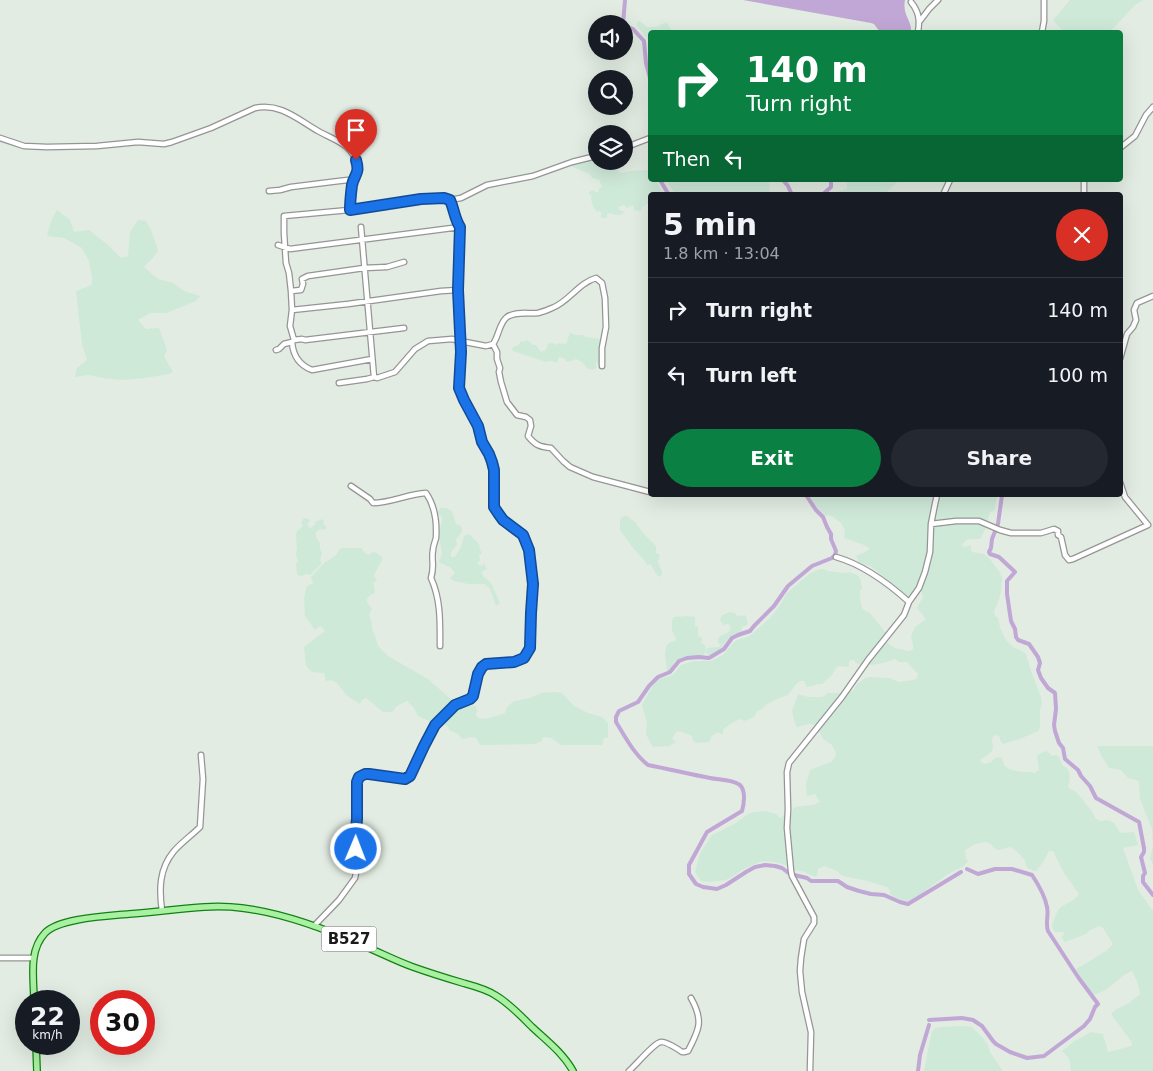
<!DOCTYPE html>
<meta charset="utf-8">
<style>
:root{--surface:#171b24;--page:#242831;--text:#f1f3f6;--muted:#9ea1a6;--line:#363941;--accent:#0b8043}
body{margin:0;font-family:"DejaVu Sans",sans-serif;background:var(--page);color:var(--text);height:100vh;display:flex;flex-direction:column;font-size:19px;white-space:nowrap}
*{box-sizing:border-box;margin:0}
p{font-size:16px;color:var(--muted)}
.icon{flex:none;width:28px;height:28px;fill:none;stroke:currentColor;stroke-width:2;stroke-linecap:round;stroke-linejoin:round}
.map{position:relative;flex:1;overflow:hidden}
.details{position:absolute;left:648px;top:192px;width:475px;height:305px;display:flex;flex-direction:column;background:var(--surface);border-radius:5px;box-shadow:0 5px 20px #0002}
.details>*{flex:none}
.guide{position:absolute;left:648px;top:30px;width:475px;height:152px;border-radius:5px;box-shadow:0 5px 20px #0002;background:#0b8043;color:#fff;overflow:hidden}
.tools{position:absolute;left:588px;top:15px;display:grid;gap:10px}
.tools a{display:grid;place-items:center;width:45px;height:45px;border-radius:50%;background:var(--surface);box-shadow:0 5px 20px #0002;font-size:25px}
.speed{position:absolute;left:15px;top:990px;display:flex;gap:10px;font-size:25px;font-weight:700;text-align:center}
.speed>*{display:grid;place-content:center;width:65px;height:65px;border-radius:50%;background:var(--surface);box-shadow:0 5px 20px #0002;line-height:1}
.speed small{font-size:12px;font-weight:400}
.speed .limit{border:8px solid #d22;background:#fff;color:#111}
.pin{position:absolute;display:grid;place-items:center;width:42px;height:42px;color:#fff;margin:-51px -21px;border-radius:50% 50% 50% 0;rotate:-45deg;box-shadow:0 0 5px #0007}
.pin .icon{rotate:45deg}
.me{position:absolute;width:55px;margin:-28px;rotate:1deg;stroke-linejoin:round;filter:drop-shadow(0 0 4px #0008)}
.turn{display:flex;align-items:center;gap:18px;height:105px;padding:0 15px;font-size:22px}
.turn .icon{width:65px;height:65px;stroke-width:2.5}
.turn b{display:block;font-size:35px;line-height:42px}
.then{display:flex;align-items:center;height:48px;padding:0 15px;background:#0003;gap:10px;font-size:19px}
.round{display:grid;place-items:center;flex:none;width:52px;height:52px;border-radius:26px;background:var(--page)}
.summary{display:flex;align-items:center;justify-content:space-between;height:85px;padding:0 15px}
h1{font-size:30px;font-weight:800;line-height:38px}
.cta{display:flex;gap:10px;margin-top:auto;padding:10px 15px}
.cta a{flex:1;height:58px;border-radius:30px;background:var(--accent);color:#fff;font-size:20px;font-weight:800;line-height:58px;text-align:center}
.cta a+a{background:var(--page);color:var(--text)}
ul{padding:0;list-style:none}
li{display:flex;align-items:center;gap:15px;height:65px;padding:0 15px;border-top:1px solid var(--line)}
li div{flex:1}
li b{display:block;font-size:19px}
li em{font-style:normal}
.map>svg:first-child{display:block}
.farmland{fill:#cfe9d9}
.water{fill:#c1a7d5}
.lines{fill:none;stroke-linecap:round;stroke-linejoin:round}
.canal{stroke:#c1a7d5;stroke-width:4}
.minor-casing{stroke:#959595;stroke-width:7}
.major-casing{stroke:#108212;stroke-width:8}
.minor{stroke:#fff;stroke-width:4.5}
.major{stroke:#a9f0a2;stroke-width:5.5}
.route-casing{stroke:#114b97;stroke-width:12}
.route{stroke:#1a73e8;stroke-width:9}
.labels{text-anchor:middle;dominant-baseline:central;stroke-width:4;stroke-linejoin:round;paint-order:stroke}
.shield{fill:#fff;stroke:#5f5f5f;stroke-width:1}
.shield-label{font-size:15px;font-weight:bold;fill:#1b1b1b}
</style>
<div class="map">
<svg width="1153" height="1071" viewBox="0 0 1153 1071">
<rect width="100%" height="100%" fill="#e2ece2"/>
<!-- farmland -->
<path class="farmland" d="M1070,0H1143L1135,5L1110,32H1064L1053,20Z
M640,21L647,27H656L666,22L668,24L672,32H650V68L648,57L649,47L648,40L636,24L637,22Z
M596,158V161H615L618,171L621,173L631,171L650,170V180H656L661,191L664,195H650V203L642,207L641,211L634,210V206H631L627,208L624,205L620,206L618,208L621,211H625L621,215H617L610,213L607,214V218H602L600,216L602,214L600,211L597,212L593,206L591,199L592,196L588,193L592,190L598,193L599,189L602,187L601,184L599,180L592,178L590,174L572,167L573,164Z
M667,180H769L770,195H676L669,185Z
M847,180H898L896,183L885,194L886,195H834L839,191L847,189Z
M57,210L70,220L74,232L89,230L108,245L121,258L128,256L130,232L138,220L146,221L151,230L158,250L153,258L144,267L158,279L173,283L184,291L200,296L196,301L166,313H150L138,320L146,329L159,328L167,350L164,356L173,372L169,374L145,378L122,380L102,378L89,375L75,377L77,368L87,360L82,344L76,291L92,285V276L89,261L82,248L64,238L47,236L51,221Z
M570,333L574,334L575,335H583L586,337L600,339L602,341L600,365L596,362V368L593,370L587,368L582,362L576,359L567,362L564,358L559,357L557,363L551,361L546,362L513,351L512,348L520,344V341L524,342L526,340L530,342L533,345H536L541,352L546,350L548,344L552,343L556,345L558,343L566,344Z
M809,495H997L995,508L994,511L990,512L986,528L980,539H969L965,541L962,545L963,547L971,545V549L972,552L984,554L989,558L999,571L1002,578L1001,591L999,600L994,611L995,616L998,618L1000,628L1006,640L1013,647L1022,651L1026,654L1031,671L1041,697L1042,703L1040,710V727L1038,731L1020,739L1003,744L1000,740V737L995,735L993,736L992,740L993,747L992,751L989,754L981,759L980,761L985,764L991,762L995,758L999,757L1002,758L1004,765L1009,769L1021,772H1029L1034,773L1039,770L1037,756L1041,753L1047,751L1052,756L1056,755L1059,757L1063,766L1067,768L1069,772L1070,780L1068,786L1069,788L1076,792L1092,811L1096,819L1101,821L1106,820L1110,821L1114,823L1120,833L1134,832L1138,845L1123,848L1138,890L1153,911V1071H1071L1070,1061L1068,1057L1062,1051L1076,1040L1091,1032L1103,1034L1108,1052L1128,1047L1132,1045L1131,1041L1111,1014L1115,1010L1129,1003L1140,994L1137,981L1132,971L1124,975L1106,990L1094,995L1089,989L1077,972L1076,969L1079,967L1085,964L1107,950L1113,944L1103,928L1099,926L1090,930L1086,934L1065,942L1063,940L1062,937L1065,932H1055L1053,930L1052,925L1058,910L1061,907L1075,899L1079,894L1064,873L1053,851H1049L1044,861L1036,871H1034L1027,868L1024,859L1014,849L1010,847L1006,848L999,850L994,848L991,844L985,842L975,844L965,850L966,858L968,861L964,866L948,874L911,901H905L894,897L890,894V890L887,887L867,881L843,876L835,870L824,866L818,869L817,876H813L802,871L793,870L785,865L775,862L762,861L742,870L732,877L726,880L710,882L701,881L695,872L700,853L712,835L736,823L748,814L753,812L766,811L776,814L780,818L785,815H791L793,809L795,807L812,805L820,802L815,794L807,796L806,784L810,770L831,762L835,757L836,753L832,745L823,739L817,728L818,725L809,724L797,727L796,726L793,716L792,711L798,694L808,697H821L825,696L827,693H843L854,690L856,685L865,678L870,677L889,678L899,682L913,680L917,678L918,674L907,662H899L895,659L883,663L871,665H861L856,663L854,660H851L849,662V666L847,667L839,666L836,668L832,675L822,684H817L813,686L807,687L804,681H801L798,682L788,695L777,699L766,705L762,709L756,712L755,716L745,721L740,719L730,724L723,730V734L716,733L712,736L709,742L696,743L693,741L692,736L685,733L678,731L676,732L672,739L676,742L669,746L653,747L652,746L646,734L647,723L642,705L653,685L659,679L673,675L681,665L694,661H711L723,655L733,643L737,640L747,637L751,635L771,617L780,605L787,593L809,574L820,569H824L828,571L843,573L849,572L857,575L860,578L862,588L860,592V597L862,608L864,610L870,613L886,633V642L895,648L908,651H910L913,649V644L911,637L912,634L915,627L926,619L917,608L923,597L921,591L919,592L910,599L872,567L859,562L856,556L869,550V548L864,545L844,538L845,530L841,523L833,517L828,515L826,516L815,505Z
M440,508H446L452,511L456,524L461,526L462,531L459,536L456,539L457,545L451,552V557H455L461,547L464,536L469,534L480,545L479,547L482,554L479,555L480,560L477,564L482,566L484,563L487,569L484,570L482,572L483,576L491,583L500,603L496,606L490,589L485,584H468L454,581L450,578L455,573L451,568L439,562L442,554L439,534L442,521V516L437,514Z
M625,516H627L635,522L644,534L656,546V553L660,555L658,562L662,572L661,577L657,575L650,564L647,565L644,560L633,548L620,530V519Z
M304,518L309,519L310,521L307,524L310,528L315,525V522L323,519L324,521L323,523L327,528L324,530L320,529L316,532V537L320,543V549L322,553L320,560L322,563L310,575L308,574L300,576L297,574L296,564L298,561L296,555L297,548L296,536L297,531L303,526L301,522Z
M341,548H362L364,552L368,555L373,552L378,554L383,558L374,575L377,581L373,583L375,590L374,594H371L367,599V602L372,609L369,614L372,624V629L375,636L378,646L388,656L428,679L454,702L432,724L429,721L418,716L414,708L407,701L397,706L392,712H383L366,698L362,700L360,704L347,696L337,683L331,680L326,681L324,673L312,672L306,666L304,647L325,631L320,626L315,630L305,616L304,598L307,586L313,583L311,577L324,563L335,556Z
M730,612L735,613L737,616L745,615L747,618V622L748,624L741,628L743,631L735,634L727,640L720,650L710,656L706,653L707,648L719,647L721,644L718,643V639L720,636L729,632L731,627L730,625L727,624L723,625L720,620L722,615Z
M688,616L695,617V627H698V636L701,637L702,640L701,643L704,644L706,648L705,653L703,656L683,657L674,662L670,671H667L665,655L666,646L670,642L675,641L676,639L672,630V620L674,617Z
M554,692L562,693L574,706L588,713L602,717L608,723V738H604L602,745H561L551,738L544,737L542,739V741L535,744L480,745L476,738L470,737L464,739L461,738L458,734L449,730L448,727L442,723L459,705L476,706L477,711L476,715L478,718L486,719L505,713L507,707L514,701L530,698L541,693Z
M1097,746H1153V865L1150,858L1153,846L1152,829L1140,799L1139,781L1128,778L1121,770L1109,768L1102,757Z
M962,1026L972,1027L982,1037L988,1045L990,1052L1003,1071H924L932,1031L935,1028L942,1027Z"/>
<!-- water -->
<path class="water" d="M743,0H905C902,15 912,20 911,32H880L874,24L871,23Z"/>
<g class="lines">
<!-- canal -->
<path class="canal" d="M623,24L625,0
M624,25L633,29L644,41L646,63L650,78
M660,180L669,195
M783,180L788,186L792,195
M822,195L831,187V180
M806,495L816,510L823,517L827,527L831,534V539L836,551L835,555L832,558L812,566L788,586L774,606L754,626L750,631L738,635L732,638L724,649L709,658L699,657L687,658L679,661L670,672L658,677L649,686L638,702L619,711L616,717V722C626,738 634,754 648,765C669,769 689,774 710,778C719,780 731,779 740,785C746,791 744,804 742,811L707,832L689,865V874L696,884L703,887L717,889L726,885L746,872L755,867L765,865L775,866L782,868L790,874L807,878L811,881H838L847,887L859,891L871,894L884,895L900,902L908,904L961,872
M1002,495L998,524L992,539L991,548L989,552L990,554L999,557L1014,571L1015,572L1007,581V594L1011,621L1015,629L1016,637L1018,640L1029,644L1038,657L1040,663L1038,670L1041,678L1048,688L1055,693L1056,709L1054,725L1055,731L1059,743L1063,748L1065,759L1078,770L1081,776L1090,786L1096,798L1139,822L1144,848V852L1141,857L1145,873L1143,876V882L1153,895
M929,1020L962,1018L973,1020L982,1026L993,1041L996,1044L1010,1052L1027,1058L1044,1056L1084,1026L1090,1019L1095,1007L1098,1004L1078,977L1048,931C1045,923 1049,915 1047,907C1045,896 1038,884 1032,875L1012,869H995L978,874L967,869
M918,1071L920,1055L929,1025"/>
<!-- minor casing -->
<g class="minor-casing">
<path id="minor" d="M911,2C919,12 920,20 918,32
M920,21L929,9L938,0
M1042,32L1044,21V0
M0,138L24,146L47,147L97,146L138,142L164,144L172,142L211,128L255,108C281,103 297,119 318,131C334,140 353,144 357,165C358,173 354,177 352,184C350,192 350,202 349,210
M624,148L650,138
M1120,148L1135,136L1146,115L1153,107
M1084,180V195
M269,191L280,190L291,187L339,181L348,180L353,182
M943,195L950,180
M450,200L461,198L487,185L533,176L572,162L596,156
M361,227L374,377
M278,245L290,249L460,227
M291,291L301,290L303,284L302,279L308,276L364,268L387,267L404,262
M292,310L348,304L441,291L458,290
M294,340L290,326L292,310L291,291L289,273L286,263L284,233V216L349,210L421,199L444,198L450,200C454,209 455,220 460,227L458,290L461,352L459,388L463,400L478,426L482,442L489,454L492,462L494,470V507L498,513L503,520L523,535L529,550L533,584L530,648L524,658L515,662L487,665L482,667L478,674L473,696L470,699L455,705L435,725L423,746L411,776L405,779L369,774H365L359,777L357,782V819L355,838L357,860L356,873L355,878L339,900L314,926
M292,342C293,356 299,365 312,370L372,359
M493,344L497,352V359L500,368L499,372L501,382L507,402L517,415L526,417L530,420L531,426L528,436C535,445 540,447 551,448L563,461L570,467L593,477L650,492
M276,350L279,349L284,344L292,342L294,340L302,339L305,340L404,328
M1120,359L1127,334L1133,327L1136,320L1134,310L1137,303L1153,296
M339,383L367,379L374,377L377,378L395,372L415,349L428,341L452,339L460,341L486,346L493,344C499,336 499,323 507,317C516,311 528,314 538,313C542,312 548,310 552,308C569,302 578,283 596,278L602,283L605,298L606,327L602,348V366
M351,486L370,499L373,503C390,503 408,494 426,493C435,506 437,522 436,538C435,542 433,546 433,550C431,561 435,565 431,578C441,600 440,622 440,646
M931,524L956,521H979L1000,530L1011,533H1041L1054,529L1058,531V535L1061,537L1065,555L1069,560L1073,559L1148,525L1125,497L1120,482
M836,557C864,565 888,583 909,602
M162,911C159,889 159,869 174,851C182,842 192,835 200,827L203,779L201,755
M0,958H34
M629,1071C635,1066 655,1042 661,1042C665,1041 678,1049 682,1052H684L688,1051C699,1030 704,1021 691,998
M810,1071L811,1032L802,992L800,971L801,958L804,939L814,923V917L792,876L791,871L787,828L788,809L787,772L789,763L842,697L868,660L904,615L909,602L919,588L925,572L930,552L931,524L935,504L937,495"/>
</g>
<!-- major casing -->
<g class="major-casing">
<path id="major" d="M34,1001C34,979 28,951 45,933C59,918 109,916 129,914C166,912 205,903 242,908C284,913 326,929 364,946C381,953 396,961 413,967C430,973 446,978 463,983C474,986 486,989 495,995C509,1003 520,1015 532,1027C547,1041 563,1053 573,1071
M36,1044L37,1071"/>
</g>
<!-- minor -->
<use href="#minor" class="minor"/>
<!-- major -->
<use href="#major" class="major"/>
</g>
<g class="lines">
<!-- route casing -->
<g class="route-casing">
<path id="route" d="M356,160C360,174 355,173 352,185C351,193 350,202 350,210L421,199L444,198L450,200C454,209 455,220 460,227L458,290L461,352L459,388L464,400L478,426L482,442L489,454L492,462L494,470V507L498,513L503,520L523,535L529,550L533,584L531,613L530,648L524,658L514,662L486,664L482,667L478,674L473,696L470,699L455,705L435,725L424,746L410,776L405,779L369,774H365L359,777L357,782V819L355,838L356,849"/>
</g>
<!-- route -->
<use href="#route" class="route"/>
</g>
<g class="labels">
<!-- shield labels -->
<rect class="shield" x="321.5" y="926.5" width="55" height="25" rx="4"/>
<g class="shield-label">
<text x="349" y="939">B527</text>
</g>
</g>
</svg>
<div class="tools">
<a><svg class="icon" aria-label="sound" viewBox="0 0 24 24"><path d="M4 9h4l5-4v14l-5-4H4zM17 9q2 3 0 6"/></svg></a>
<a><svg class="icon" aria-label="search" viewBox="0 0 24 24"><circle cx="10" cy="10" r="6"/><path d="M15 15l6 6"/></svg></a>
<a><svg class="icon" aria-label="layers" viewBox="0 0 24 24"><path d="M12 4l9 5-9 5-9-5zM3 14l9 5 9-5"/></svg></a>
</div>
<div class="speed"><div>22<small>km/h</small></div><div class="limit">30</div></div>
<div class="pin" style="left:356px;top:160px;background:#d93025"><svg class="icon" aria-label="arrive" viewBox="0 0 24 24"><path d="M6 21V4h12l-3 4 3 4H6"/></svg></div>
<svg class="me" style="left:356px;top:849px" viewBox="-20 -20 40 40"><circle r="17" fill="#1a73e8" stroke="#fff" stroke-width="3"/><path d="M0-11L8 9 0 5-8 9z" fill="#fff"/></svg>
<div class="guide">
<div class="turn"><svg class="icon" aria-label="right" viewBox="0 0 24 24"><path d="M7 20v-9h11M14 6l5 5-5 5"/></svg><div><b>140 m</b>Turn right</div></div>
<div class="then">Then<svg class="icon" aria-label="left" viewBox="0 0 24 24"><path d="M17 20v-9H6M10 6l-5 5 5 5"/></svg></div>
</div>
<section class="details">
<div class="summary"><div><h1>5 min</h1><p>1.8 km · 13:04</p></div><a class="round" style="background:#d93025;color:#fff"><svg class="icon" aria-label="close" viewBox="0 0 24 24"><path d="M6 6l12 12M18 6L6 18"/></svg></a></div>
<ul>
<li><svg class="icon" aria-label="right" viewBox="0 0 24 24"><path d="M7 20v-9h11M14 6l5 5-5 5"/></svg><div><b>Turn right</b></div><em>140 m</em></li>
<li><svg class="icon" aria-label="left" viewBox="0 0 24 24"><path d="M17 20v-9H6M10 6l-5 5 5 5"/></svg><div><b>Turn left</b></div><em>100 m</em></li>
</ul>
<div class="cta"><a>Exit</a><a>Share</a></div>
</section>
</div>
